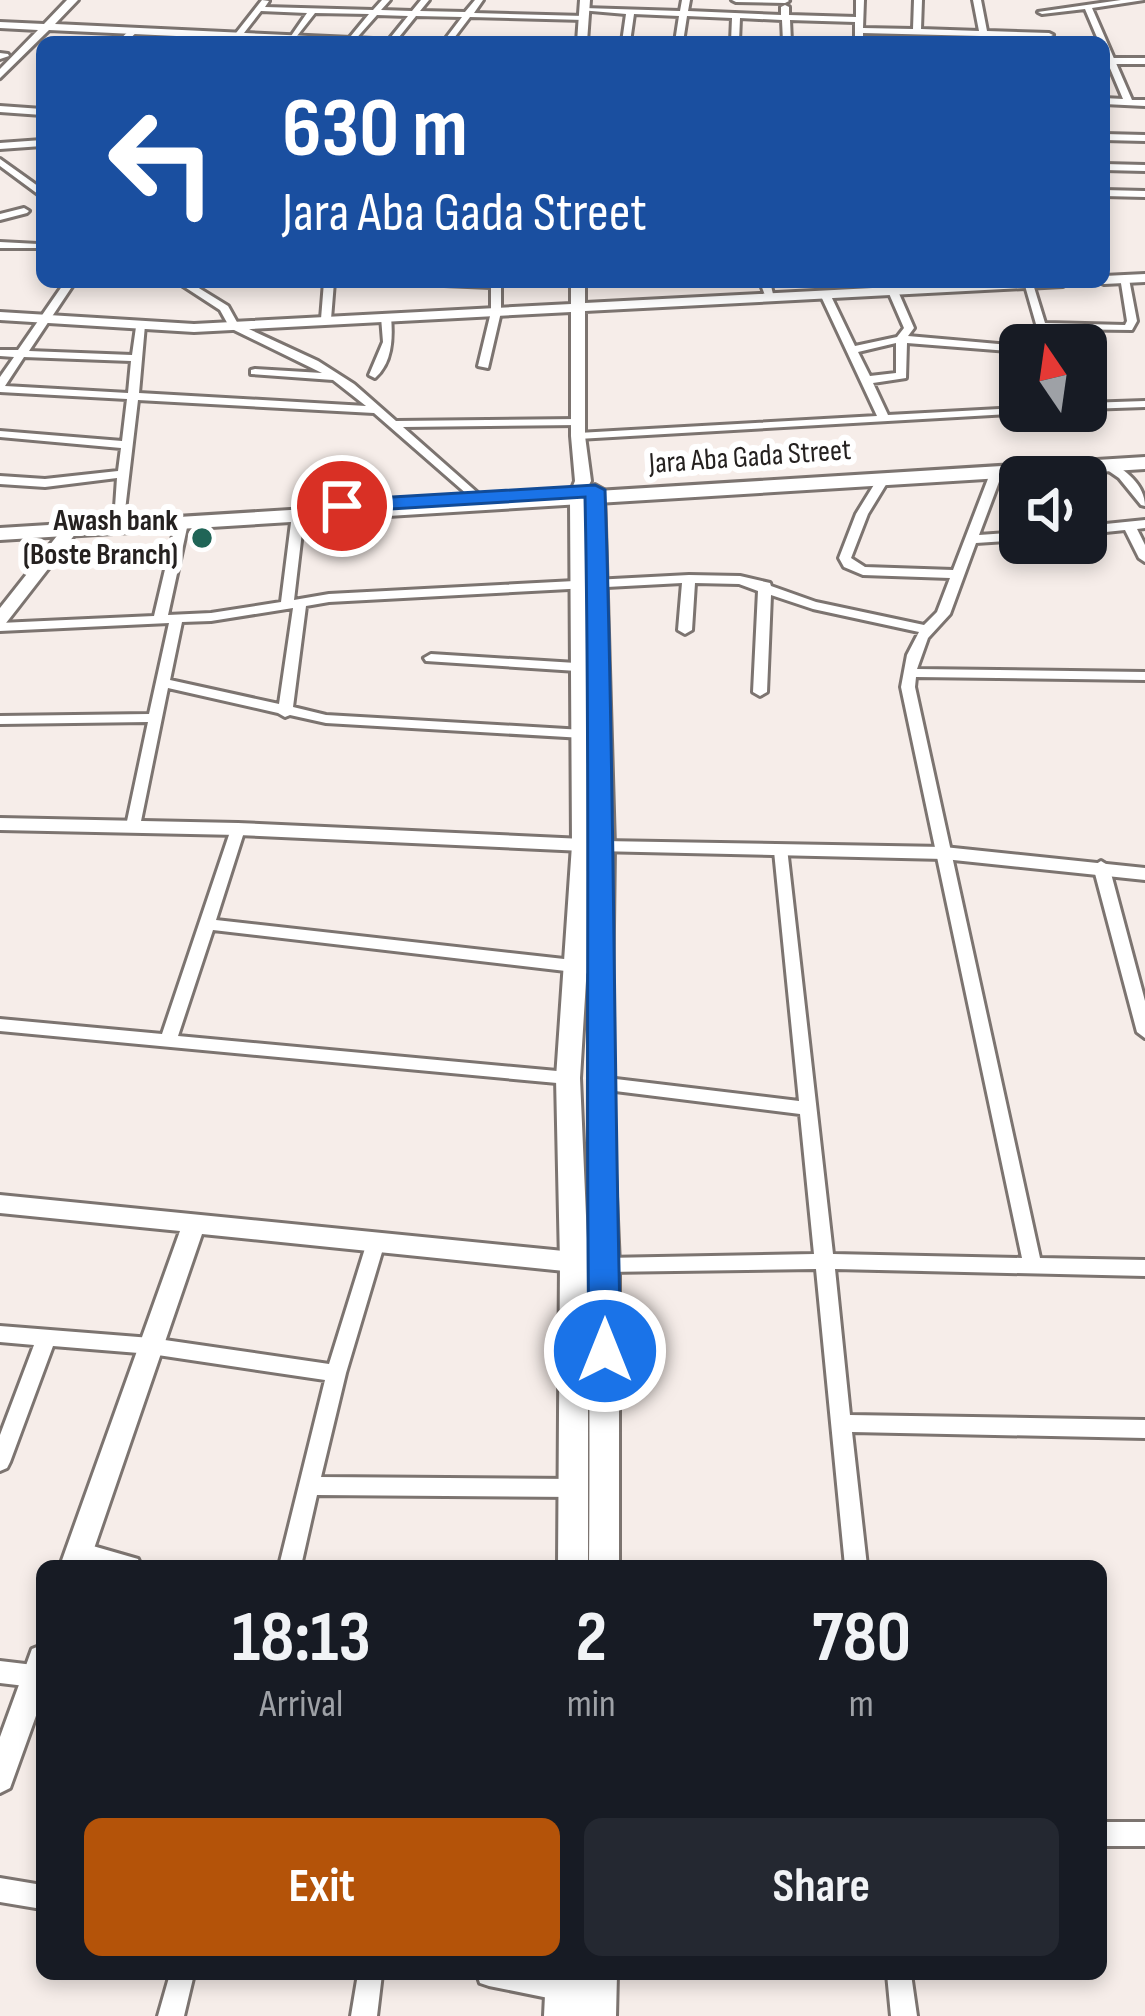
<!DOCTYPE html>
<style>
:root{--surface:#171b24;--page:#242831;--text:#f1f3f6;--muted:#9ea1a6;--accent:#b45309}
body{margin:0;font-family:"Sofia Sans Condensed",sans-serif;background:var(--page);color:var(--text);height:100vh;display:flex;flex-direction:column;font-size:45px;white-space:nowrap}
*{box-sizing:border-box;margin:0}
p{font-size:39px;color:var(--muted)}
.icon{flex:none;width:66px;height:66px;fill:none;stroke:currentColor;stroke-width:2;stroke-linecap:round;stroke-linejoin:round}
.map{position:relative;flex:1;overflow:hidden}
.side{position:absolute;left:36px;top:1560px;width:1071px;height:420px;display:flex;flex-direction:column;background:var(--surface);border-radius:18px;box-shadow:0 6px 18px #0003}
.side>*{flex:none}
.guide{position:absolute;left:36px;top:36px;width:1074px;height:252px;border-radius:18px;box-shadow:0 6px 18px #0003;background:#1a4fa0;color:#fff;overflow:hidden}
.needle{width:78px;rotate:347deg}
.fabs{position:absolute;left:999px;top:324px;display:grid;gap:24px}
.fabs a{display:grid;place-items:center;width:108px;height:108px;border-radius:18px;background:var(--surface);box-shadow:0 6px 18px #0003;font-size:60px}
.pin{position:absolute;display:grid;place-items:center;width:102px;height:102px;color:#fff;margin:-51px;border:6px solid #fff;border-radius:50%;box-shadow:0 3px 12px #0007}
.me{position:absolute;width:132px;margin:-66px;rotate:0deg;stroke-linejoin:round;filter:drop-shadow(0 0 9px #0008)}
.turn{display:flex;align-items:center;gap:42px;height:252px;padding:0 48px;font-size:54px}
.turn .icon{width:156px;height:156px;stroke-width:2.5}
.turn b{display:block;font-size:84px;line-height:102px}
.eta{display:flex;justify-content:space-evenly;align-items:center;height:204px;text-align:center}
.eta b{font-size:72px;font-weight:700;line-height:84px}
.action{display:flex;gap:24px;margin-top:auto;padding:24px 48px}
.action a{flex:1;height:138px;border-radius:18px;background:var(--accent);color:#fff;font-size:48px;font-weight:700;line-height:138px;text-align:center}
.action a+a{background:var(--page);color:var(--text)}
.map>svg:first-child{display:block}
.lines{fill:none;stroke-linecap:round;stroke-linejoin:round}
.minor-casing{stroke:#7c7470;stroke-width:6}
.tertiary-casing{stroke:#7c7470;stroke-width:6}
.secondary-casing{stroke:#7c7470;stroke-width:6}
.primary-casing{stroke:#7c7470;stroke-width:6}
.minor{fill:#fff;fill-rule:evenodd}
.tertiary{fill:#fff;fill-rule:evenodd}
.secondary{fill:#fff;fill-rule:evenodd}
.primary{fill:#fff;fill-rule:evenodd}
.route{fill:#1a73e8;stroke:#114b97;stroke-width:3}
.poi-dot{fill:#206557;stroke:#fff;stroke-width:4.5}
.labels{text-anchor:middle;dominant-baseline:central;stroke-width:12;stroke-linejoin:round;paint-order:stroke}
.far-street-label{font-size:30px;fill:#252120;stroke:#fff}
.far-poi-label{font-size:30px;font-weight:bold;fill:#252120;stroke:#fff;text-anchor:end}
</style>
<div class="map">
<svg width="1145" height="2016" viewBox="0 0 1145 2016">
<rect width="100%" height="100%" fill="#f6ede9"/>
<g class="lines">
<!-- minor casing -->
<g class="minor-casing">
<path id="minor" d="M262,0L269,1L265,7L373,10L382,0H390L381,10L412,11L421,0H429L420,11L465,12L475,0H483L474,13L584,16L588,18L584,20L470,17L451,42H443L462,17L416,16L395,42H387L408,16L377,15L353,42H346L369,14L315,13L293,41L289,39L307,13L261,11L237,42H229Z
M682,0H690L688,11L781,15V7L785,5L789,7V15L856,17V0H864L863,28L913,29L914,0H922L921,29L979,31L973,0H981L987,31L1049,33L1053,35L1049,37L988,36V42H982L980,36L863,33V42H855V22L790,20L791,42H783L782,20L740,18L739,42H731L732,18L687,16L683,42H675L679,16L634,14L630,42H622L626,14L580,10L584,8L680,11Z
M732,0H788L789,1L785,3L736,2Z
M1121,0H1144L1092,8L1132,100H1145V106L1104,104V98L1123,99L1104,54V42H1099L1085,9L1042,14L1038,12Z
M131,29L138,31L126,42H117Z
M0,53L8,54L9,56L0,59Z
M42,140V146L0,149V143Z
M0,159L42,189V197L0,166Z
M1104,164L1145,165V171L1104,170Z
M1104,190L1145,191V197L1104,196Z
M24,208L29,211L27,213L0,220V214Z
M0,242L38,244L42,248H0Z
M1120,277L1129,279L1137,321L1132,330L1047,329L1052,345H1042L1024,282L1033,284L1045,323L1125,325L1127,321Z
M65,282H75L29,351L132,355L136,327L145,325L139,393L366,406L333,380L251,374V370L255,369L322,373L230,328L220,310L177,282H189L228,306L238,324L318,361L354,384L396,421L578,419L584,422L578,425L403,427L480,495V501L476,502L374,413L138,400L124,519L122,522H114L117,478L45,487L0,484V476L45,479L118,471L121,448L0,437V431L122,441L127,399L0,392V377L14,357L0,356V350H18ZM24,357L131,361L128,393L5,386Z
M324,282H334L331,319L326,322L321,319Z
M439,282H501V312L488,368L478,366L491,312V287L444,285Z
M760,282H770L774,298H766Z
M884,282H894L914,328L908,336L1020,346V352L907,343L906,378L873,383L888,415L1020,408V411H1027L1025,413L578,439L572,436L578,433L877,416L820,294L825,291L830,294L855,346L897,337L904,328ZM896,343V373L870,376L858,352Z
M386,314L391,317C393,339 392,363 375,378L369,375L383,342L381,317Z
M1145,401V407L1086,409V403Z
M1107,460C1125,469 1145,485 1145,506L1141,505L1119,478L1103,467L1101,464Z
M997,467L1003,471L979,535L1020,532V540L976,543L950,614L928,638L917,669L1145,672V680L916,677L915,687L1040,1258L1145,1260V1276L835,1269L850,1415L1145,1420V1438L852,1432L867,1566H845L816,1269L605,1272L598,1270L596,1265L598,1260L605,1258L814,1254L800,1114L599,1089L593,1087L590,1083L593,1079L599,1077L799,1101L774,851L782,846L787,848L833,1254L1022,1258L901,687L907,655L919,632L813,609L771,595L767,692L760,696L753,692L758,591L739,584L695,583L692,630L685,634L678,630L682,583L329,602L306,606L293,707L326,715L583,730L590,734L583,738L326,723L290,715L285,717L278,713L168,688L140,826L133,831L126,826L148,722L0,724V716L149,714L169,623L0,631V623L154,616L176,523L182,519L188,523L168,615L211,613L281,602L292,515L298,511L304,515L294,600L329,594L689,575L740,576L770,583L771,586L816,602L924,625L937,612L950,578L863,575L844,567L839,558L856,514L880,475H888L890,478L868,514L851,558L865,567L953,570L991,471ZM293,608L279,704L170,680L182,622L211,621Z
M1145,520V528L1137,529L1145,545V562L1139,558L1125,530L1086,534V526Z
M431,654L592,664L599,668L592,672L426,661L424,658Z
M238,824L245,829L216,920L600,963L608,969L600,975L213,930L178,1036L568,1072L574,1074L577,1078L574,1082L568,1084L0,1031V1019L162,1034L231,829Z
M1101,861L1109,866L1145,1001V1038L1137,1032L1093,866Z
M376,1235L383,1237L385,1242L346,1373L321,1477L575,1479L582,1482L585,1488L582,1494L575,1497L317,1495L301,1566H279L325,1380L151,1354L53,1346L10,1462L7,1468L0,1471V1435L34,1345L0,1342V1326L151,1338L329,1364L367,1242L369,1237Z
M79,1542L138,1559L141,1566H95L72,1559L68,1552L72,1545Z
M0,1661L42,1666V1688L0,1683Z
M1101,1822H1145V1846H1101Z
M0,1878L42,1885V1909L0,1902Z
M170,1974H194L184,2016H158Z
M358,1974H382L377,2016H351Z
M477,1974H550L572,1980L575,1989L572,1998L563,2001L489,1986L480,1983Z
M887,1974H911L917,2016H891Z"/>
</g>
<!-- tertiary casing -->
<g class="tertiary-casing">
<path id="tertiary" d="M67,0H78L55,24L373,39L378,42H304L49,30L0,78V69L38,30L0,28V22L44,24Z
M580,0H590L587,42H577Z
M1104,58H1145V64H1104Z
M0,106L42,109V115L0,112Z
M1104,134L1145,135V141L1104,140Z
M1145,274V282L1104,284L1099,282H1104V276Z
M571,282H585V303L988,282H1070L1063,286L585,311V436L591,481L584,494L579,496L571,491L575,481L571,436V312L194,332L0,320V312L194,324L571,304Z
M70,525L78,530L76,533L6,623L0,624V608L64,527Z
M0,818L238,823L583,839L593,845L583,851L238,835L0,830Z
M603,841L944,847L1145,868V880L944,859L596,851L593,847Z
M0,1195L584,1253L592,1256L596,1263L592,1270L584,1273L202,1234L88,1566H60L180,1231L0,1213Z
M42,1645V1699L10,1788L0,1793V1737L32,1649Z"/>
</g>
<!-- secondary casing -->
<g class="secondary-casing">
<path id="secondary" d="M595,485L604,490L614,847L611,1083L619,1265V1566H589C591,1344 586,1122 591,900L580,1078L588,1262V1566H558L560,1262L556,1078L572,845L570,500L579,495L586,498V490Z
M546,1974H617L616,2016H544Z"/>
</g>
<!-- primary casing -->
<g class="primary-casing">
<path id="primary" d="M1145,457V469L0,540V528Z"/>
</g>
<!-- minor -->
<use href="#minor" class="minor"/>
<!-- tertiary -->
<use href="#tertiary" class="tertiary"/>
<!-- secondary -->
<use href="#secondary" class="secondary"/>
<!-- primary -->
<use href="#primary" class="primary"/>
</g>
<!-- route -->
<path class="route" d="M595,485L605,490C615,777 613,1064 621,1351L616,1361L605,1365L593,1361L589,1351C585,1066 591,782 585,497L342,512L332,506L342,500Z"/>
<!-- markers -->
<circle class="poi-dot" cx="202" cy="538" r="12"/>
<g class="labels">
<!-- far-street labels -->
<g class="far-street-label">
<text transform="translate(750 457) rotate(-4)">Jara Aba Gada Street</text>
</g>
<!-- far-poi labels -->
<g class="far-poi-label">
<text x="178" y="521">Awash bank<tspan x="178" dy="34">(Boste Branch)</tspan></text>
</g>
</g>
</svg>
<div class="fabs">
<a><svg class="needle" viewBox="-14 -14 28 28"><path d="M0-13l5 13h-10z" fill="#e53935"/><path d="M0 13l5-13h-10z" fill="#9ea1a6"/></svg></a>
<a><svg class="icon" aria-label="sound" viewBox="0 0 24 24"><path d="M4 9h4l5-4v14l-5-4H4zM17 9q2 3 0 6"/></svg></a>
</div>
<div class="pin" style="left:342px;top:506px;background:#d93025"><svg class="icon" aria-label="arrive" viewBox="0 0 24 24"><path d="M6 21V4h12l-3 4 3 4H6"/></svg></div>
<svg class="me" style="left:605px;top:1351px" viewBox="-20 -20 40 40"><circle r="17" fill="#1a73e8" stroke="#fff" stroke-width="3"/><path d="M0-11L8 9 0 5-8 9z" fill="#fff"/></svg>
<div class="guide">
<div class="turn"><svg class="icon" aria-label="left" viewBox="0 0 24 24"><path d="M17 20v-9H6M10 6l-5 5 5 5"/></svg><div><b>630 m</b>Jara Aba Gada Street</div></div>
</div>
<section class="side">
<div class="eta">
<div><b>18:13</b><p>Arrival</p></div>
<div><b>2</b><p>min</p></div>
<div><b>780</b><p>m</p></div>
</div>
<div class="action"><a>Exit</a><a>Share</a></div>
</section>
</div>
